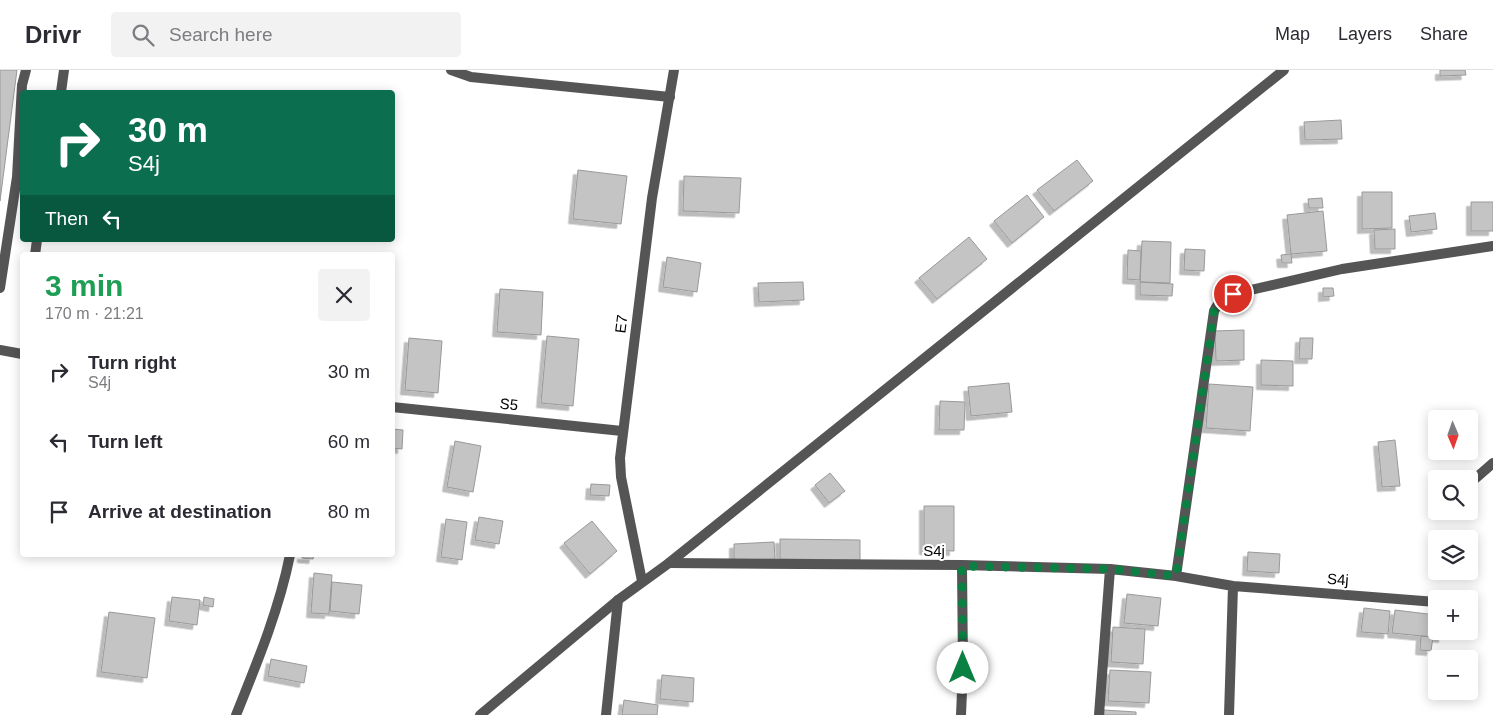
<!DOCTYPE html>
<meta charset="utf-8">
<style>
:root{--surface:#fff;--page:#f2f2f3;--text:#2b2b33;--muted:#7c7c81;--line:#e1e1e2}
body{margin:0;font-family:Arial,sans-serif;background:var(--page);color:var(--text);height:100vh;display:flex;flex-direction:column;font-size:19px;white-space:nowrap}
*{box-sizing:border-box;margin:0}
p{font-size:16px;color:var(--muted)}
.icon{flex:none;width:28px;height:28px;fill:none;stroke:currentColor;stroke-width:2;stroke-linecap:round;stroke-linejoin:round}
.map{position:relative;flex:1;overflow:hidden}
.panel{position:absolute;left:20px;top:182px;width:375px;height:305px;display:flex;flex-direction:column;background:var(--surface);border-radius:5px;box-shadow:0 2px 12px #0003}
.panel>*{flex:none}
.hud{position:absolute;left:20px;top:20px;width:375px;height:152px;border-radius:5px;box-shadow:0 2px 12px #0003;background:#0b6e4f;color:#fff;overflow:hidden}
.needle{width:32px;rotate:178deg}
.buttons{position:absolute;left:1428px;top:340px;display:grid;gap:10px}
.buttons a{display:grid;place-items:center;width:50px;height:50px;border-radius:5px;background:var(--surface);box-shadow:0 2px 12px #0003;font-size:25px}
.pin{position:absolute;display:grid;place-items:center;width:42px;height:42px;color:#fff;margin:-21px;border:2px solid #fff;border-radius:50%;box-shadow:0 1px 5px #0007}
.me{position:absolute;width:55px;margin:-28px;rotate:0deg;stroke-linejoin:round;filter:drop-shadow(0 0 4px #0008)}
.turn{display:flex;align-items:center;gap:18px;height:105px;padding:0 25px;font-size:22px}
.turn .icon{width:65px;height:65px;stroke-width:2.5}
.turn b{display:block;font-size:35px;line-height:42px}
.then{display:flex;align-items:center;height:48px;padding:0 25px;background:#0003;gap:10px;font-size:19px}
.round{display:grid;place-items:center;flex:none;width:52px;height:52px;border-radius:5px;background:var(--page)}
.head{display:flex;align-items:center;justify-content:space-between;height:85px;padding:0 25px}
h1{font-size:30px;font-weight:700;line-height:38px;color:#1e9e55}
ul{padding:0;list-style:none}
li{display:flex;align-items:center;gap:15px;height:70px;padding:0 25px}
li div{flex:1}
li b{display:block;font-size:19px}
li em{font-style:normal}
header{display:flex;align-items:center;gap:30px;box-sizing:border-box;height:70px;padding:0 25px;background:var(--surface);border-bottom:1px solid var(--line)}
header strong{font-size:24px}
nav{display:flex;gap:28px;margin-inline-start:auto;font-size:18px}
.search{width:350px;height:45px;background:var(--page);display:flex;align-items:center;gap:12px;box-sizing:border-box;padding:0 18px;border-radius:5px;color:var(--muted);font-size:19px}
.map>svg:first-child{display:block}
.building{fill:#c4c4c4;stroke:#999;filter:url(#shadow)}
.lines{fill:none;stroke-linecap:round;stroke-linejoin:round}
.service{stroke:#555;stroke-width:10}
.minor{stroke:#555;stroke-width:10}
.tertiary{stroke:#555;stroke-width:10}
.route{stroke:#0b8043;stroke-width:9;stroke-dasharray:0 16.2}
.labels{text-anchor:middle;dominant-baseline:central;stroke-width:4;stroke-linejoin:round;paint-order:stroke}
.street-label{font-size:15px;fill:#000;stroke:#fff}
</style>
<header>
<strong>Drivr</strong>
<div class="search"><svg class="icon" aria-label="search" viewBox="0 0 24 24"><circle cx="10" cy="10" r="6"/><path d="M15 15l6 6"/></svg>Search here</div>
<nav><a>Map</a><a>Layers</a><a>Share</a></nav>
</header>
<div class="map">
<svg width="1493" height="645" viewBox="0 0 1493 645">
<defs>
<filter id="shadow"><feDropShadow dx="-4.5" dy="4.5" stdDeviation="0" flood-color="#0004"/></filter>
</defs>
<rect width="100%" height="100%" fill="#fff"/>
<!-- building -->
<path class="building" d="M0,0H17L0,131Z
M1440,0H1465L1466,5L1440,6Z
M1341,50L1342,69L1305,70L1304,52Z
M1077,90L1093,111L1054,141L1037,120Z
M578,100L627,106L621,154L573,149Z
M684,106L741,108L739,143L683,141Z
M1362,122H1392V158L1362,159Z
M1027,125L1044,147L1012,173L994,151Z
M1322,128L1323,138H1309L1308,129Z
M1471,132H1493V161H1471Z
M1323,141L1327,181L1291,184L1287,145Z
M1435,143L1437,159L1411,162L1409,146Z
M1395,159V179H1375L1374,160Z
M969,167L987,189L937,229L919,208Z
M1142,171L1171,172L1170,213L1140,212Z
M1185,179L1205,180L1204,201L1184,200Z
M1128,180L1141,181L1140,210L1127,209Z
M1291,184L1292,193H1282L1281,185Z
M667,187L701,193L697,222L663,217Z
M803,212L804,230L759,232L758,213Z
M1140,212L1173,214L1172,226L1140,225Z
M1323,218H1333L1334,226L1323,227Z
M500,219L543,222L541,265L497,262Z
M1244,260V290L1216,291L1215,261Z
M547,266L579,269L573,336L541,333Z
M409,268L442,271L438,323L405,320Z
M1300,268H1313L1312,289H1299Z
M1261,290L1293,291V316L1261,315Z
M1009,313L1012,342L971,346L968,317Z
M1209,314L1253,317L1250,361L1206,358Z
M940,331L965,332L964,360H939Z
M392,359L403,360L402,379L392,378Z
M1395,370L1400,416L1382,417L1378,372Z
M455,371L481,376L473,422L447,417Z
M830,403L845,421L829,433L815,415Z
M591,414L610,415L609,426L590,425Z
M924,436H954V481L924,480Z
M479,447L503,451L499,474L475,470Z
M446,449L467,452L462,490L441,487Z
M592,451L617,481L590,504L564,473Z
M780,469L860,470V490L780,489Z
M774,472L775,489L734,490V474Z
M1248,482L1280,484L1279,503L1247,501Z
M302,485H314L313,489L302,488Z
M314,503L332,505L329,544L311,543Z
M332,512L362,515L359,544L330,541Z
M1127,524L1161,528L1158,556L1124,553Z
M172,527L200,530L197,555L169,551Z
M204,527L214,529L213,537L203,535Z
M1364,538L1390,541L1388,564L1361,562Z
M1395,540L1436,545V561H1443V568L1392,563Z
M109,542L155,548L147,608L101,602Z
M1113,557L1145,559L1143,594L1111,592Z
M1421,566L1433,567L1431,581L1420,580Z
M271,589L307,596L304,613L268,606Z
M1110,600L1151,602L1149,633L1108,631Z
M662,605L694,608L693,632L660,629Z
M624,630L658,635L657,645H622Z
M1104,640L1136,642V645H1104Z"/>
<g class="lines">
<!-- service -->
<path class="service" d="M451,0L471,7L670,27
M0,218L17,107L22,15L26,0
M1469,414L1493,393"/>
<!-- minor -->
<path class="minor" d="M61,22L64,0
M35,185L37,170
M0,280L22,284
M392,337L622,361
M669,493L962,495L1110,499L1176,506L1233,516L1436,532
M1176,506L1214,241C1218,232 1224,228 1233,224L1342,199L1493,176
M642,511L621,407L620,388L652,128L674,0
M1469,534H1473
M236,645C257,593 279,540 290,485
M606,645L618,530
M961,645L963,598L962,495
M1099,645L1110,499
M1229,645L1233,516"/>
<!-- tertiary -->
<path class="tertiary" d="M480,645L618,530L669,493L1284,0"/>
</g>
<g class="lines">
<!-- route -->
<path class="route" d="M963,598L962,496L1110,499L1176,506L1214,241C1218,232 1224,228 1233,224"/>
</g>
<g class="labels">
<!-- street labels -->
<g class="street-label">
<text transform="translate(621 254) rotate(-83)">E7</text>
<text transform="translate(509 334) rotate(6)">S5</text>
<text x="934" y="480">S4j</text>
<text transform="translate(1338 509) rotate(4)">S4j</text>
</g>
</g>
</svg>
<div class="buttons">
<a><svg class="needle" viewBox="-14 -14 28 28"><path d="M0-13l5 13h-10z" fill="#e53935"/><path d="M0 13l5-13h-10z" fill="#7c7c81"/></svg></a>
<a><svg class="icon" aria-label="search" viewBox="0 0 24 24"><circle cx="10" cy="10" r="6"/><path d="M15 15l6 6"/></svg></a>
<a><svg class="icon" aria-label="layers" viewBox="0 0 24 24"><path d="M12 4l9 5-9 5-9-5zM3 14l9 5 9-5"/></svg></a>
<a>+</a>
<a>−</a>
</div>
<div class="pin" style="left:1233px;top:224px;background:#d93025"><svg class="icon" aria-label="arrive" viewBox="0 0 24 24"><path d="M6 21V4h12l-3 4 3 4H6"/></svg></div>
<svg class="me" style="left:963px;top:598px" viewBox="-20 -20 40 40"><circle r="19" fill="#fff"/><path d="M0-13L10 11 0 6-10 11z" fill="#0b8043"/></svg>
<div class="hud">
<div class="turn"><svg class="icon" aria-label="right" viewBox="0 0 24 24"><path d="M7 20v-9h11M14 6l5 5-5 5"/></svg><div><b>30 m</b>S4j</div></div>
<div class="then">Then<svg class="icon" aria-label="left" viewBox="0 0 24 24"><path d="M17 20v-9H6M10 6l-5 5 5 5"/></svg></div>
</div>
<section class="panel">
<div class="head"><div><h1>3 min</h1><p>170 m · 21:21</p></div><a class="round"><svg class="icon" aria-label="close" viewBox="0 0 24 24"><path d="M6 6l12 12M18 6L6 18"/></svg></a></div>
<ul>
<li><svg class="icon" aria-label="right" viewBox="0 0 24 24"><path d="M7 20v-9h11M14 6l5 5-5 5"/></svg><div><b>Turn right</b><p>S4j</p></div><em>30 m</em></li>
<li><svg class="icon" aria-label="left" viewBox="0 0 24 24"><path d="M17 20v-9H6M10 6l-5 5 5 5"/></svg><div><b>Turn left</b></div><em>60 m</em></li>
<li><svg class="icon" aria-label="arrive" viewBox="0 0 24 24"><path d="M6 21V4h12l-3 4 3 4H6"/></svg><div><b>Arrive at destination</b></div><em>80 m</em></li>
</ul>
</section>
</div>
